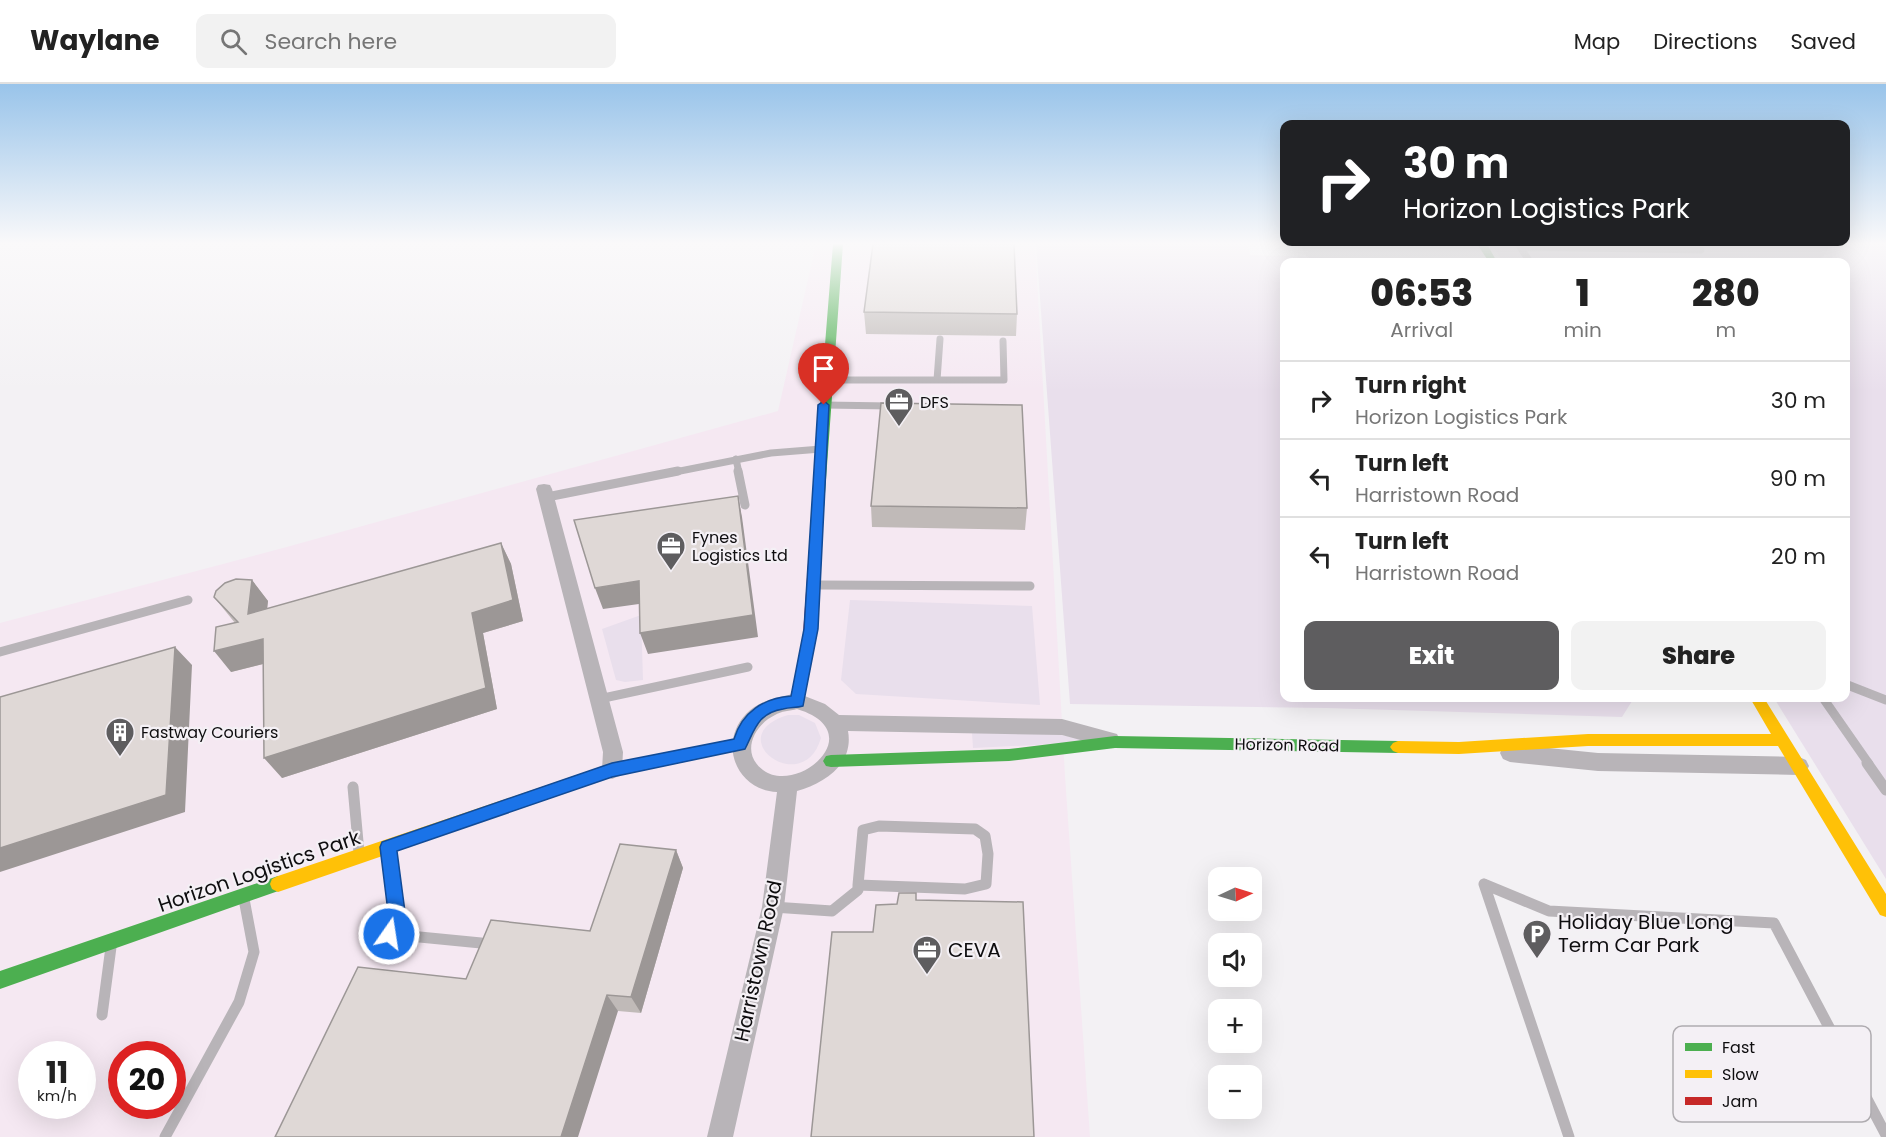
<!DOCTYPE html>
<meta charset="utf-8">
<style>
:root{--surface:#fff;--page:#f2f2f2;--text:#222;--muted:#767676;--line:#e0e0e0;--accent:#5e5d5f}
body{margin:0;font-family:Poppins,sans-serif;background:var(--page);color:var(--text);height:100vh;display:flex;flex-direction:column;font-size:22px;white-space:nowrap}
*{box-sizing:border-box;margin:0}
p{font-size:20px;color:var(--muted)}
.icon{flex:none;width:33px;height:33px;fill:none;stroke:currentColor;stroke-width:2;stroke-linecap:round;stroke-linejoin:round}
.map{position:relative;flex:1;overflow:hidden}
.panel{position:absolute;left:1280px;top:174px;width:570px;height:444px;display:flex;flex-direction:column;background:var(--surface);border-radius:12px;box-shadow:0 6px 24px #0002}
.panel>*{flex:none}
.banner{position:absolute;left:1280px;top:36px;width:570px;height:126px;border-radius:12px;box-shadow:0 6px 24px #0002;background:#202124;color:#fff;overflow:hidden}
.needle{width:39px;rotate:86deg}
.fabs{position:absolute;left:1208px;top:783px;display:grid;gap:12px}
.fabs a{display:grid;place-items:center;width:54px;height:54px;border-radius:12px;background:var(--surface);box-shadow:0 6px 24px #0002;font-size:30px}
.speed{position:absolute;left:18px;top:957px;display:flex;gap:12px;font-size:30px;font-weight:700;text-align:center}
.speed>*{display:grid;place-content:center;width:78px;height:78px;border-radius:50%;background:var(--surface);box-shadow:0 6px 24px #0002;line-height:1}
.speed small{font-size:15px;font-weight:400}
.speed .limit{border:9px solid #d22;background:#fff;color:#111}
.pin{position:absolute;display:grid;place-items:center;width:51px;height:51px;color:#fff;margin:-62px -26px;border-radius:50% 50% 50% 0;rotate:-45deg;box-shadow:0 0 6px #0007}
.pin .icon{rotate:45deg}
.me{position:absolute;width:66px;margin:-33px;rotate:13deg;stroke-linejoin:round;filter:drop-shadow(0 0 4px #0008)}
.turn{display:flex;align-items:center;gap:21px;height:126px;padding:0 24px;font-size:27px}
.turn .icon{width:78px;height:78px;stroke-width:2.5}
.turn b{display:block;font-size:42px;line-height:51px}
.eta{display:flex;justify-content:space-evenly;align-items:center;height:102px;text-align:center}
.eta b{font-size:36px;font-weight:800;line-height:42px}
.button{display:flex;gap:12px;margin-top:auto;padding:12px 24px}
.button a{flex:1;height:69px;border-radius:12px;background:var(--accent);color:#fff;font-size:24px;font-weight:800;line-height:69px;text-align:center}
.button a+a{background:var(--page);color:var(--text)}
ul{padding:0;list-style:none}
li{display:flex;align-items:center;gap:18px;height:78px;padding:0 24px;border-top:2px solid var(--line)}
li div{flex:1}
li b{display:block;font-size:22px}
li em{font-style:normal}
header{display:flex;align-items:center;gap:36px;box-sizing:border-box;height:84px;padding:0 30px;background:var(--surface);border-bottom:2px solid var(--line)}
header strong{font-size:28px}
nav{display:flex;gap:33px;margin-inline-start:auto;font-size:21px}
.search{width:420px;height:54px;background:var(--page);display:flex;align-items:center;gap:15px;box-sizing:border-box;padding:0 21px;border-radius:12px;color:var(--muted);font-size:22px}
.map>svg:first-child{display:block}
.industrial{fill:#f5e8f2;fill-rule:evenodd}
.green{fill:#e9dfec}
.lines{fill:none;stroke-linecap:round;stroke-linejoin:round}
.lane-far2{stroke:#b8b4b8;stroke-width:7}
.lane-far1{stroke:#b8b4b8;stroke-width:9}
.lane{stroke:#b8b4b8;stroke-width:11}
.street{fill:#b8b4b8;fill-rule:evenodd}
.fast{fill:#4caf50;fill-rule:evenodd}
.slow{fill:#ffc107;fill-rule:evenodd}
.jam{fill:#c62828;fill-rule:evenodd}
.wall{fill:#c0bab8}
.shaded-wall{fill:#9c9796}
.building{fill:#dfd8d6;stroke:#9c9796;stroke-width:1.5}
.route{fill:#1a73e8;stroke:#114b97;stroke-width:1.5}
.labels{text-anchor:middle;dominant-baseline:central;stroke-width:4.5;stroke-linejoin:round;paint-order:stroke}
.poi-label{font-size:16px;fill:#0e0d0f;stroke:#f4f0f5;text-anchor:start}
.street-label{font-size:16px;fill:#0e0d0f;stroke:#f4f0f5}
.near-street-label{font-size:20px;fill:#0e0d0f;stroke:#f4f0f5}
.near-poi-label{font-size:20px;fill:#0e0d0f;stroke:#f4f0f5;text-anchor:start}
.key{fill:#f4f0f5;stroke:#afacb0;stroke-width:1.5}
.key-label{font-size:16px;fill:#0e0d0f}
</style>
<header>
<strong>Waylane</strong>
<div class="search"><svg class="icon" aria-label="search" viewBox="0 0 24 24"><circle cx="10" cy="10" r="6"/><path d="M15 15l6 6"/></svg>Search here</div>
<nav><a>Map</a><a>Directions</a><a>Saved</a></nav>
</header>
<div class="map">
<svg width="1886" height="1053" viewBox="0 0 1886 1053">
<rect width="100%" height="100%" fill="#f3f1f4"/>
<!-- industrial -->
<path class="industrial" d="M816,160H1035L1065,692L1090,1053H0V539L283,464L778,327ZM32,970H82V1022H32ZM122,970H172V1022H122Z"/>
<!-- green -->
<path class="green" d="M1036,160H1248L1250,171L1388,175L1391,178H1284V614H1634L1622,633L1326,624L1070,620Z
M1492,160H1886V795L1774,614H1845V178H1503Z
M850,516L1032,522L1040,621L856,610L841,596Z
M641,531L643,596L625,598L616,596L602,545Z
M788,631H799L815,639L821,654C803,716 718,652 788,631Z
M972,649L1057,650L1097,658L973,664Z"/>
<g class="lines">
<!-- lane-far2 -->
<path class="lane-far2" d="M1518,160L1530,178
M1520,163L1701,166
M825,296H1004L1003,257
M937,296L940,255
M824,321L891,322
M736,375L739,389
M670,389L771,369L821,365"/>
<!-- lane-far1 -->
<path class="lane-far1" d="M738,387L745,421
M547,413L678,387
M817,501L1030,502
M0,568L188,516
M1845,600L1886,616
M1823,614L1869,680
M599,615L748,583"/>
<!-- lane -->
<path class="lane" d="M1867,679L1886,706
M353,703L359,769
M879,742L975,745L985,752L988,770L986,800L965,805L858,801L863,746Z
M388,765L396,828L389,850L481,859
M1484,800L1549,827L1774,839L1886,1051
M1484,800L1569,1053
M773,823L832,827L858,806V801
M102,931L111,863
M165,1053L239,918L254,868L244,815"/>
<!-- street -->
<path class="street" d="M544,400L550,401L552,405L623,668L622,686L619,692L612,695L605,692L602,686L603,668L536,405L538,401Z
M797,609L825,620L839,631L1062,635L1117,650L1120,656L1117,662L1110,664L1062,651L848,647C854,680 825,699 797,707L784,823L733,1053H707L762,823L777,708C736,706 718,659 746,630C759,616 780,613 797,609ZM797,625C872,648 797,712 763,686C740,669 754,641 775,631C781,627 790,627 797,625Z
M1510,660L1598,669L1799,673L1806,676L1809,682L1806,688L1799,691L1598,687L1510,678L1503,675L1500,669L1503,663Z"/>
<!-- fast -->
<path class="fast" d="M833,160H843L823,437L817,441L811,437Z
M1477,160H1487L1497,178H1489Z
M1115,652L1398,657L1403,659L1406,663L1403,667L1398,669L1115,664L1009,677L831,683L826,682L823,677L826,672L831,671L1009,665Z
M740,654L745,656L748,660L745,664L740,666L644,685L639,684L636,679L639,674L644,673Z
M278,792L284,795L286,800L284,805L0,905V887Z"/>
<!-- slow -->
<path class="slow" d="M1750,614H1764L1886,810V833L1880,831L1778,662H1588L1459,670L1398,669L1393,667L1390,663L1393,659L1398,657L1459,658L1588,650H1771Z
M644,673L649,674L652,679L649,684L612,693L278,808L272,805L270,800L272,795L278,792L612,679Z"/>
<!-- jam -->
<path class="jam" d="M817,433L823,437L817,550L804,617L802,621L797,623L792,621L790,617L803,550L811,437Z"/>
</g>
<!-- wall -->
<path class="wall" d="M864,228L1017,230L1016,252L866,250Z
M871,422L1027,424L1025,446L872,443Z
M501,459L511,480L523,537L483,549L497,625L282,694L263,580L231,588L235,539L214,513L252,496L268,517L267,525Z
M676,766L683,784L641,929L618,927L466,895L590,847Z"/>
<!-- shaded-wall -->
<path class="shaded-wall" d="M738,412L742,433L758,553L648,570L640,549Z
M501,459L511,480L523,537L483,549L497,625L282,694L264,674Z
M252,496L268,517L264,551L248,530Z
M639,497L646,519L603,525L595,504Z
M263,555L279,576L231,588L214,567Z
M175,563L192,581L185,728L0,788V764Z
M676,766L683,784L641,929L631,913Z
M607,911L618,927L578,1053H561Z"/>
<!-- building -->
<path class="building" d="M873,160H1014L1017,230L864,228Z
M881,319L1022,321L1027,424L871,422Z
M738,412L753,531L640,549L639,497L595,504L574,436Z
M501,459L513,516L472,529L486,604L264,674L263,555L214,567L216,543L238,538L214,513L216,507L225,499L236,495L252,496L248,530Z
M175,563L166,711L0,764V613Z
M620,760L676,766L631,913L607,911L561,1053H275L358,883L466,895L491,836L590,847Z
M899,809H916V816L1023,818L1034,1053H811L832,848H873L876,821L897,820Z"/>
<!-- sky -->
<linearGradient id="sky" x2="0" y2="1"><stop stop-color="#99c4ea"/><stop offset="0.52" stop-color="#faf9fa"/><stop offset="1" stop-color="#faf9fa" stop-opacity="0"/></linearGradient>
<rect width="1886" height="307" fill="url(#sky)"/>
<!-- route -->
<path class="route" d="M824,317L829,321L818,545L803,622C796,624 790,623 783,625C758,629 755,645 745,665L612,693L397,767L405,828L395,856L389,858L383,856L380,850L388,828L380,763L382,758L612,679L734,655C742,628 764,614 791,612L804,545L818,321Z"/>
<!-- icons -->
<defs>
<g id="office-pin" transform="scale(1.5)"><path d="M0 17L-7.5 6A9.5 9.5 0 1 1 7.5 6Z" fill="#5e5d5f" stroke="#f4f0f5"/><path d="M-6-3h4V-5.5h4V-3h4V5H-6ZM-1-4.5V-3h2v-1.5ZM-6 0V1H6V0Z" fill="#fff"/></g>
<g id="building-pin" transform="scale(1.5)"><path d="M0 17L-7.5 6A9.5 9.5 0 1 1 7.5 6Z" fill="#5e5d5f" stroke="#f4f0f5"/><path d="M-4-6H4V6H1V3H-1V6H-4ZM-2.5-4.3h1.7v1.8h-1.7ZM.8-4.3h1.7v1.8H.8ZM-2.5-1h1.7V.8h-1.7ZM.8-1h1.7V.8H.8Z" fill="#fff"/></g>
<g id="parking-pin" transform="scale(1.5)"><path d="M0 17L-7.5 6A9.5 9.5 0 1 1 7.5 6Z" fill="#5e5d5f" stroke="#f4f0f5"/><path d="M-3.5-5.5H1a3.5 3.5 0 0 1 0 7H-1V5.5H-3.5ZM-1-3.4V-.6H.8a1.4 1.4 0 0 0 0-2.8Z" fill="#fff"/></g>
</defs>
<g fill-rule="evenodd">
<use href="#office-pin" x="899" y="318"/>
<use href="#office-pin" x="671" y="462"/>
<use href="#building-pin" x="120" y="648"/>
<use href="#parking-pin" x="1537" y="850"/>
<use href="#office-pin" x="927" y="866"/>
</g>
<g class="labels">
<!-- poi labels -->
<g class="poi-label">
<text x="920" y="318">DFS</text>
<text x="692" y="453">Fynes<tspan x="692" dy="18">Logistics Ltd</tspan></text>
<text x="141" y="648">Fastway Couriers</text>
</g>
<!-- street labels -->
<g class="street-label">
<text transform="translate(1287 661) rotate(1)">Horizon Road</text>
</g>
<!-- near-street labels -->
<g class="near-street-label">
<text transform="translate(259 787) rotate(-19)">Horizon Logistics Park</text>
<text transform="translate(758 877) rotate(-78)">Harristown Road</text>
</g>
<!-- near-poi labels -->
<g class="near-poi-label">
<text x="1558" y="838">Holiday Blue Long<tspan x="1558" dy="23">Term Car Park</tspan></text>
<text x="948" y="866">CEVA</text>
</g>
</g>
<!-- legend -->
<rect x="1673" y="942" width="198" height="96" rx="9" class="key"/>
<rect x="1685" y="959" width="27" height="8" fill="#4caf50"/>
<rect x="1685" y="986" width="27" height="8" fill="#ffc107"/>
<rect x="1685" y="1013" width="27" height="8" fill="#c62828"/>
<g class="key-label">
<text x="1722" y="969">Fast</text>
<text x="1722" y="996">Slow</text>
<text x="1722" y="1023">Jam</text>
</g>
</svg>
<div class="fabs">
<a><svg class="needle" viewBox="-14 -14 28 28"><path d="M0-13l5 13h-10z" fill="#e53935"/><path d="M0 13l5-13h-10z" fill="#767676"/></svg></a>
<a><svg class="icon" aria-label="sound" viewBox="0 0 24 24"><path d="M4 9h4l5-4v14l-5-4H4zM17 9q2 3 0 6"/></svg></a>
<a>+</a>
<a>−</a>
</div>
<div class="speed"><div>11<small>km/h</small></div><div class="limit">20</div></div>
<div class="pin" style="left:824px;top:321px;background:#d93025"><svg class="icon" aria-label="arrive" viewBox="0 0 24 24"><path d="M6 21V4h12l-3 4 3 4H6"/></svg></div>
<svg class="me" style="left:389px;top:850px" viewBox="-20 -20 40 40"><circle r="17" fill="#1a73e8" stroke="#fff" stroke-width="3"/><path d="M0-11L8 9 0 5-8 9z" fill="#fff"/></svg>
<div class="banner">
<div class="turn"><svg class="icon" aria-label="right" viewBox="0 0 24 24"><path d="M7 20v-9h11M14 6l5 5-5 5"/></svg><div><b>30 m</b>Horizon Logistics Park</div></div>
</div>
<section class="panel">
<div class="eta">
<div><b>06:53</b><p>Arrival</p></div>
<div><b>1</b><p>min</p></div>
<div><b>280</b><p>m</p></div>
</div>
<ul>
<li><svg class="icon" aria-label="right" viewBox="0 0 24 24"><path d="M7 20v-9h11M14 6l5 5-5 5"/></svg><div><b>Turn right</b><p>Horizon Logistics Park</p></div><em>30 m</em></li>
<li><svg class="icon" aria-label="left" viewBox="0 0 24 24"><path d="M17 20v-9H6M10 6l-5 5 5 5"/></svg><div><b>Turn left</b><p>Harristown Road</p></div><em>90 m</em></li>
<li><svg class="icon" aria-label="left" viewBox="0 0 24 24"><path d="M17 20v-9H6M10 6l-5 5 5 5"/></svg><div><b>Turn left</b><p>Harristown Road</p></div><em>20 m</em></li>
</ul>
<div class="button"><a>Exit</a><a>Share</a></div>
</section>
</div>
